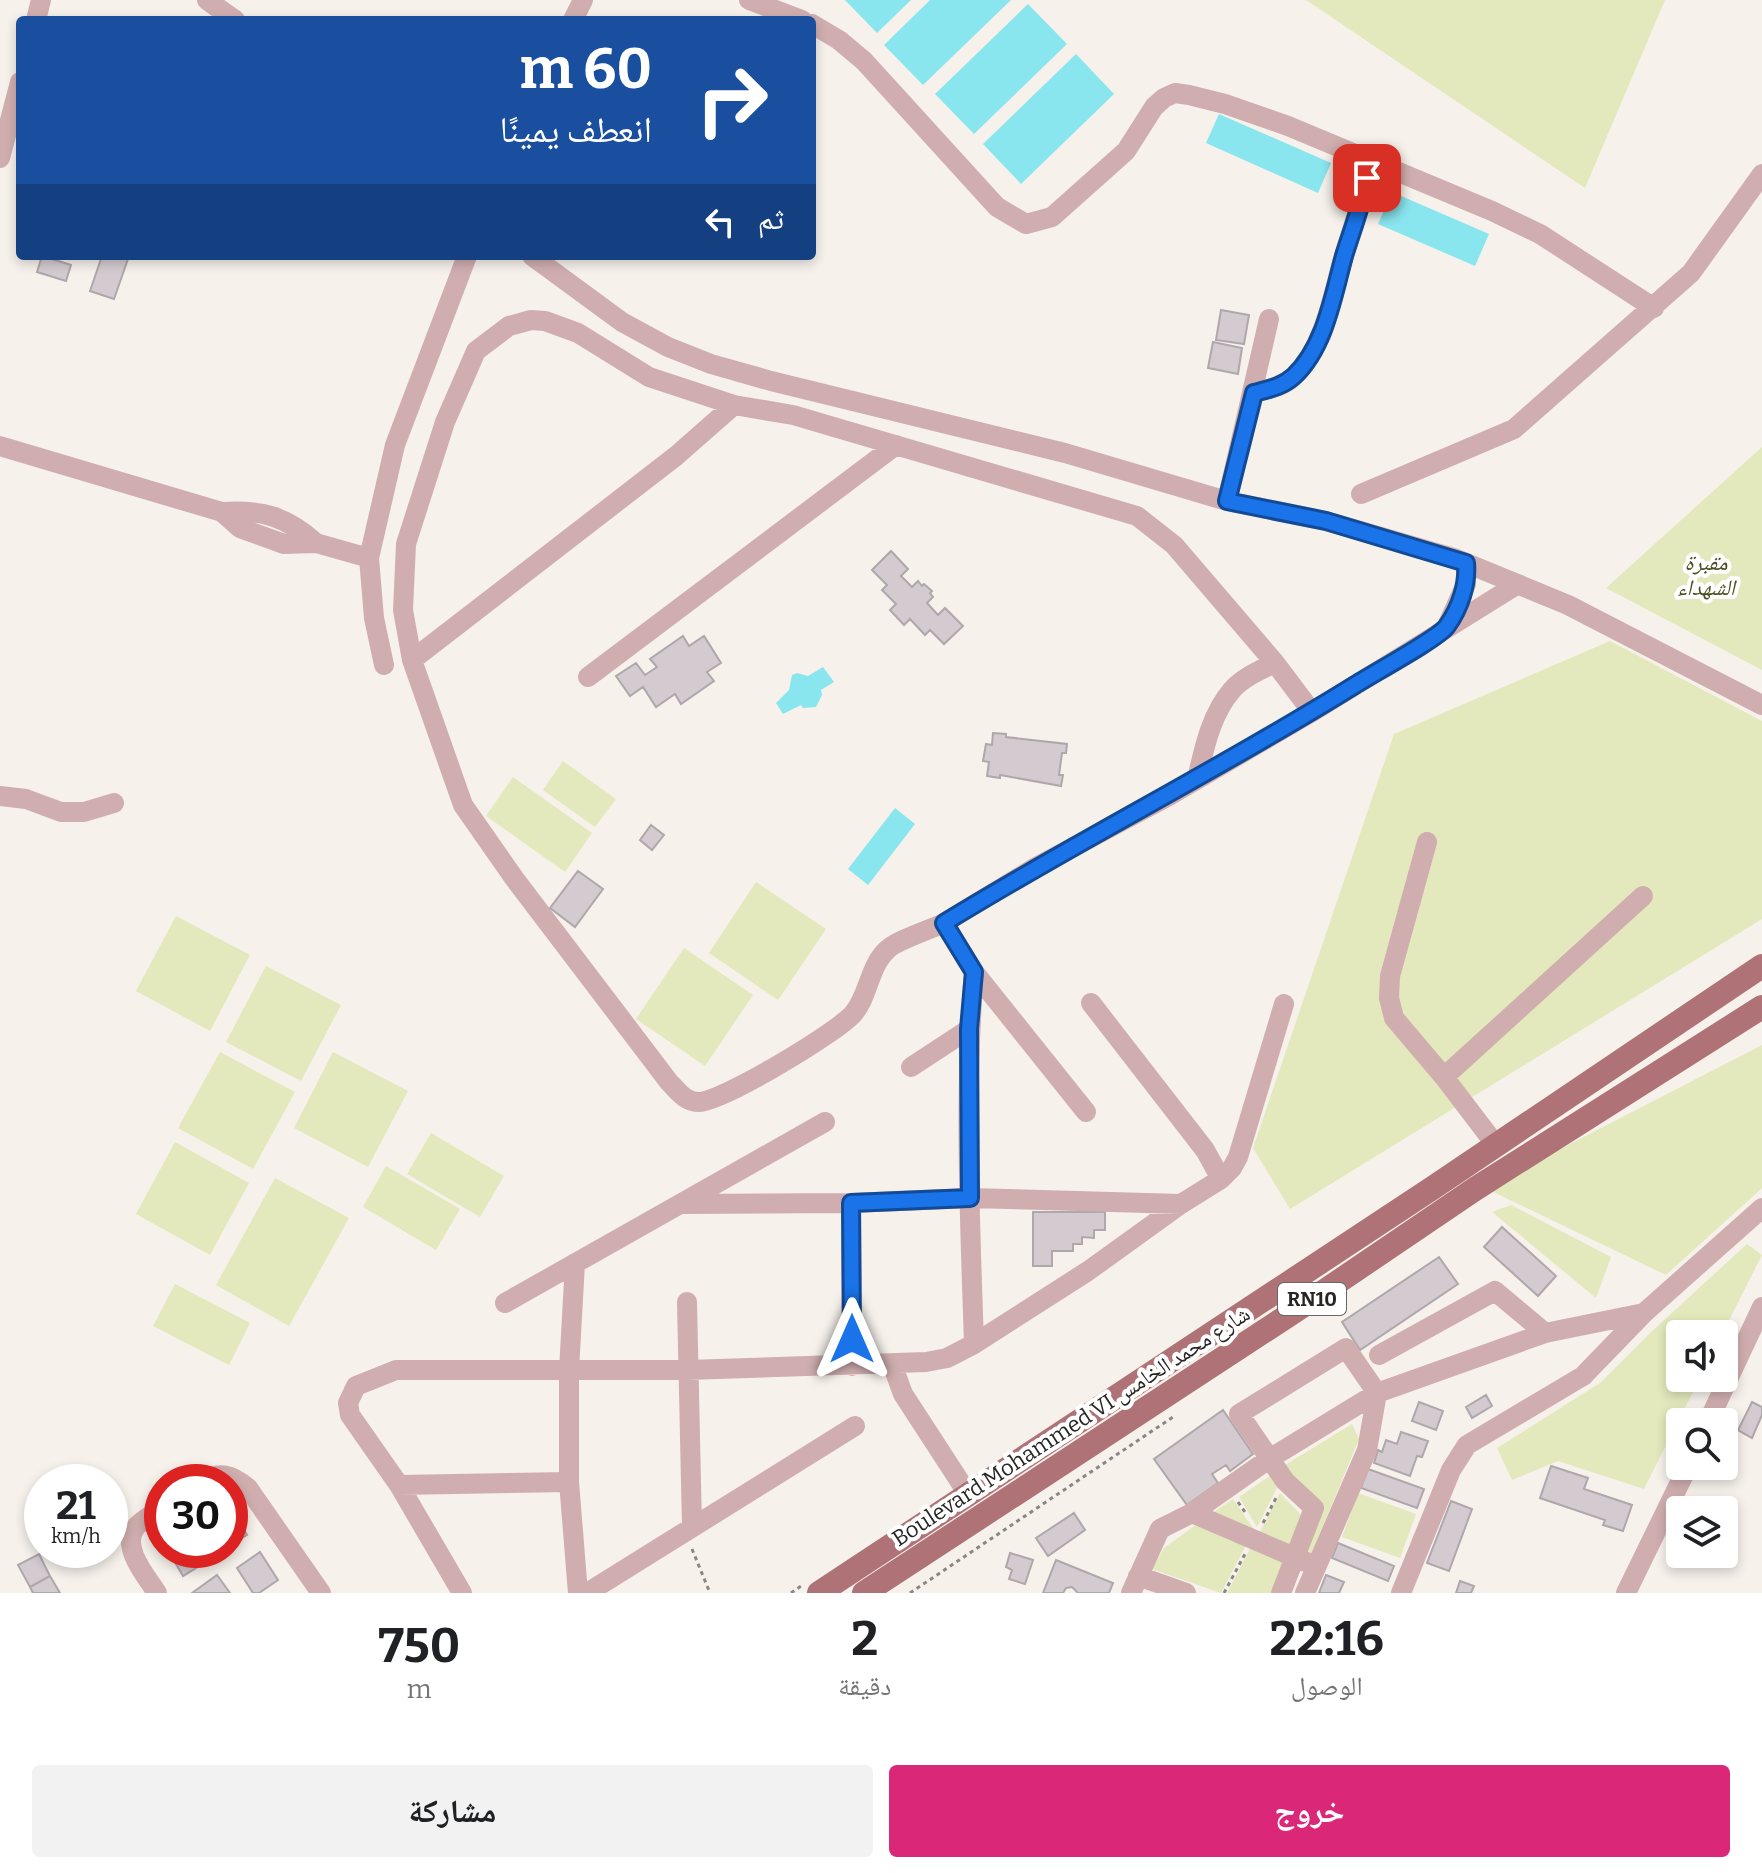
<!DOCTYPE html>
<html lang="ar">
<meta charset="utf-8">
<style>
:root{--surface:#fff;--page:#f2f2f2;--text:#202124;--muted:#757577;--accent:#db2777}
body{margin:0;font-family:Bitter,"Noto Naskh Arabic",serif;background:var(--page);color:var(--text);direction:rtl;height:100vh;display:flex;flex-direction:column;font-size:30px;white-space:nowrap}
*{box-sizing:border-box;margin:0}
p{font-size:26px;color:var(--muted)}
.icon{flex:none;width:44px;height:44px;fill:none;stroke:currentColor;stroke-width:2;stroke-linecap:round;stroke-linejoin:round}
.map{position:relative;height:1593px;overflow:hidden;direction:ltr}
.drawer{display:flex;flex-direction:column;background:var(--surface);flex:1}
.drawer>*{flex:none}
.top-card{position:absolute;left:16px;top:16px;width:800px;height:244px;border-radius:8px;box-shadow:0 4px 12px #0003;direction:rtl;background:#1a4fa0;color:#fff;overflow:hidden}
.controls{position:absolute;left:1666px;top:1320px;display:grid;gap:16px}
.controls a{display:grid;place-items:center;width:72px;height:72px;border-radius:8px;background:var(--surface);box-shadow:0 4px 12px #0003;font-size:40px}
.speed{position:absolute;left:24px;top:1464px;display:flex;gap:16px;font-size:40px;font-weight:700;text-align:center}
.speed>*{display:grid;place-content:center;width:104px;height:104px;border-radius:50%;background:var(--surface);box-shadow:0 4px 12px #0003;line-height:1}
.speed small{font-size:20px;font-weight:400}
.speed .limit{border:12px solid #d22;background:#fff;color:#111}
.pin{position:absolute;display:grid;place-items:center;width:68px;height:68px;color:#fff;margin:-34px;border-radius:16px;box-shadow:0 4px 12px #0006}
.me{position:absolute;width:88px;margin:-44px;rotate:0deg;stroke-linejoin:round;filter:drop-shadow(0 0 6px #0008)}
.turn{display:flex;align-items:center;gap:28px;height:168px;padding:0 32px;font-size:36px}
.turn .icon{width:104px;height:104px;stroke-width:2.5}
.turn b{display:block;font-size:56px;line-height:68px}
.then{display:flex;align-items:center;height:76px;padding:0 32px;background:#0003;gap:16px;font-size:30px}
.eta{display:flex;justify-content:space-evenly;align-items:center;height:136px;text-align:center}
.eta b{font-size:48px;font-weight:700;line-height:56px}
.primary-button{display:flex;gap:16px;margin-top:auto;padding:16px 32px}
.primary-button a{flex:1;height:92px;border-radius:8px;background:var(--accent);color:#fff;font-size:32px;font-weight:700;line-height:92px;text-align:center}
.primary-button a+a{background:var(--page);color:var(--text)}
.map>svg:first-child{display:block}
.green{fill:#e3e9bc}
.water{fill:#89e5ee}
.building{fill:#d3cbcf;stroke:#aea7ab;stroke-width:2}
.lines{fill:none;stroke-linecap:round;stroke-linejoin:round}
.path{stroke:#8a8783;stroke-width:3;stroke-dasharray:4 4;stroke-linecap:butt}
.minor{stroke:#d0aeaf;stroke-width:20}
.major{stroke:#af7377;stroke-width:24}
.route-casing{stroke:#114b97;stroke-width:20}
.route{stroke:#1a73e8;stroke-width:14}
.labels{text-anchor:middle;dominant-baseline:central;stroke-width:8;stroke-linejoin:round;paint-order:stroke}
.shield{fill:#fff;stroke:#686766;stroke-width:2}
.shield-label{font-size:20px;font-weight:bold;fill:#282624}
.park-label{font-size:22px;font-style:italic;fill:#4a4f1d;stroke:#fff}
.street-label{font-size:22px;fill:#282624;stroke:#fff}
</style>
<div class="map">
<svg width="1762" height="1593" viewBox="0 0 1762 1593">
<rect width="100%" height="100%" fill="#f6f1eb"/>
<!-- green -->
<path class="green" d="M1306,0H1665L1585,188Z
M1762,447V670L1606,588Z
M1610,641L1762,721V919L1290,1209L1253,1148L1394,734Z
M563,761L616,799L595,827L543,790Z
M513,777L592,833L565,872L486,816Z
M756,882L826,929L778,1000L709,953Z
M176,916L250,955L210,1031L136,991Z
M684,948L753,995L705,1066L636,1019Z
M266,966L341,1005L301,1081L226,1042Z
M1762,1045V1188L1666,1275L1485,1188Z
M220,1052L295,1092L253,1169L178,1128Z
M333,1052L408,1091L368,1167L294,1128Z
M431,1133L504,1176L480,1217L407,1174Z
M175,1142L249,1183L210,1255L136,1214Z
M386,1166L460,1209L436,1250L363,1207Z
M275,1178L349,1218L289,1326L216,1285Z
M1511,1205L1611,1257L1596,1298L1492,1212Z
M1747,1244L1762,1255L1722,1334H1680V1378H1700L1644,1489L1558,1461L1512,1480L1497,1448L1600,1383L1650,1333Z
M175,1284L250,1323L229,1365L153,1326Z
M1352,1424L1359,1439L1311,1555L1301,1552L1320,1506L1280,1468Z
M1271,1475L1277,1488L1257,1527L1239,1497Z
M1280,1493L1305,1519L1292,1548L1259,1534Z
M1358,1493L1416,1514L1400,1558L1342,1537Z
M1233,1499L1255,1531L1211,1514Z
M1197,1524L1246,1545L1221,1593L1152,1569L1164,1548Z
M1251,1547L1288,1561L1275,1593H1227Z"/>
<!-- water -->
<path class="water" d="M845,0H911L877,33Z
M930,0H1011L923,85L884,45Z
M1028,4L1067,44L974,134L935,94Z
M1076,54L1114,94L1021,184L983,144Z
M1219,114L1331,163L1318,193L1206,143Z
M1392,192L1489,234L1475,266L1378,224Z
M823,667L834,682L821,690L822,695L816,707L803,708L801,705L783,714L776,703L789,690L792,675L797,673L808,676Z
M895,808L915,824L868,885L848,869Z"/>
<!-- building -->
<path class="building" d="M42,256L71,265L66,281L37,272Z
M102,256H129L114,299L90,291Z
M1221,310L1249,315L1244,344L1216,340Z
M1213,342L1242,348L1238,374L1208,368Z
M891,551L908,569L901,576L912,587L918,581L922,586L924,584L932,591L930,593L933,597L927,603L938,615L945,608L963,626L944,644L930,630L925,635L910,619L904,625L890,610L896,604L882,590L887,585L872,570Z
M683,636L689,646L704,636L721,663L707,672L714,681L681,704L675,694L656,707L643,687L630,696L616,676L636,663L645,675L657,667L650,659Z
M993,733L1006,734V737L1067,744L1066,753H1062L1059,775H1063L1061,786L1000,775V778L987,776L989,762L983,761L986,744L992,745Z
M651,825L664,835L652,850L640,840Z
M578,871L603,889L575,927L550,908Z
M1033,1212H1105V1230H1094V1238L1082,1237V1244H1073V1251H1052V1266H1033Z
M1502,1227L1556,1276L1538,1296L1484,1247Z
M1439,1257L1458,1284L1360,1350L1342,1322Z
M1486,1395L1492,1406L1472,1418L1466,1407Z
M1419,1402L1443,1411L1436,1430L1412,1421Z
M1752,1402L1762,1407V1415L1752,1438L1738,1430Z
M1223,1410L1253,1454L1230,1471L1226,1465L1212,1474L1218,1483L1187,1505L1154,1459Z
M1401,1432L1428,1441L1422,1457L1417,1456L1410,1476L1374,1463L1378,1450L1382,1452L1386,1440L1397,1444Z
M1551,1466L1588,1478L1584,1489L1632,1505L1623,1531L1603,1525L1605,1520L1540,1498Z
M1368,1469L1424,1489L1417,1508L1361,1488Z
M1451,1501L1472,1509L1449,1571L1427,1563Z
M230,1507L247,1535L230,1545Z
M1074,1513L1085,1530L1048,1556L1036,1538Z
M1338,1543L1394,1566L1388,1581L1332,1558Z
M168,1550H203L209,1560L183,1576Z
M260,1552L278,1580L259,1593H253L237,1568Z
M1010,1553L1033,1560L1025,1584L1009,1579L1012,1570L1006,1567Z
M39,1554L50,1576L30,1587L18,1565Z
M1056,1560L1113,1583L1109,1593H1078L1072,1587L1066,1588L1063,1593H1043Z
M217,1575L230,1593H192Z
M1326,1575L1344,1582L1339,1593H1319Z
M50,1576L60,1593H33L30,1587Z
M1460,1581L1474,1586L1471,1593H1456Z"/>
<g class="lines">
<!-- path -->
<path class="path" d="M1238,1502L1247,1515
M1263,1523L1276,1498
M692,1549L710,1593
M791,1593L801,1586
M910,1593L1173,1417
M1224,1593L1245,1554"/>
<!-- minor -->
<path class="minor" d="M207,0L235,20
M749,0L802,20
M36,20L41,0
M573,20L583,0
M812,24L839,40L864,61L997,207L1026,224L1052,217L1126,151L1154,107L1164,98L1175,93L1189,95L1225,104L1288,126L1492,211L1540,234L1654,308
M0,158L20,82
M532,256L622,322L668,347L711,364L771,381L1065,453L1227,501L1326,521L1454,558L1568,605L1762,705
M1254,393C1268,389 1282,387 1293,377C1326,346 1333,292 1345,252C1355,222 1364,193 1371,162
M0,446L222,512C262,509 287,517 316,543
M1361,494L1514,429L1691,273L1762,174
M1227,501L1269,319
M222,512L240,528L284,544L316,543L369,558
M1447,626L1466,584V563
M412,660L676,456L734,405
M384,665L374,618L369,558L395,445L467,256
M588,677L896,445
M1197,779C1204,749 1211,714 1232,690C1243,677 1261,670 1275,663L1312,712
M0,796L26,799L61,812H84L114,803
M1427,842L1390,976L1389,998L1394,1018L1444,1077L1495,1144
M944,923C931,929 896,941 888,949C869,965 869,996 853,1014C836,1033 722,1102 698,1102C685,1102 678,1091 669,1082L514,878L463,805L412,660L403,610L406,544L445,422L476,351L509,326L531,320L545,321L578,333L649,377L734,405L793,415L1137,516L1174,545L1275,663
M1091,1003L1205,1150L1221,1179
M911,1067L969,1029
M1444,1077L1643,896
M1086,1112L974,972L944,923L1036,867L1169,796L1312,712L1518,584
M851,1203L852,1366
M683,1204L851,1203L970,1198L1181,1204
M575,1263L569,1370V1482L578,1593
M687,1302L692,1527
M505,1303L825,1122
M974,1344C970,1221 964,1096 974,972
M1379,1355L1495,1291L1545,1333
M892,1364L903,1394L968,1494
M1708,1422L1762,1307
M202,1482C220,1470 232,1475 248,1488L321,1593
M399,1485L569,1482
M1192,1513L1306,1562
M1138,1576L1186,1593
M157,1593C147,1577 121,1548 135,1528C141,1520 154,1514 162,1508
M462,1593L399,1485L350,1415L348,1403L356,1386L396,1370H687L926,1362L947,1358L974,1344L1088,1271L1181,1204L1221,1179L1232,1168L1238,1157L1284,1004
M587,1593L855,1426
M1131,1593L1160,1529L1192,1513L1269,1459L1377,1393L1545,1333L1644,1313
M1281,1593L1314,1508L1285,1481L1239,1414L1346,1348L1377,1393L1367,1450L1305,1593
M1401,1593L1451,1470L1467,1445L1583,1376L1644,1313L1762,1208
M1626,1593L1688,1466"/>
<!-- major -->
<path class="major" d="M819,1593L1431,1189L1762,966
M864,1593L1298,1309L1475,1189L1762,1007"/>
</g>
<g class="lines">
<!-- route casing -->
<g class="route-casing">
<path id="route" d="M852,1339L851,1203L970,1198L969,1029L974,972L944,923C1079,840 1220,769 1355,685C1372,674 1439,638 1447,626C1460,608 1468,584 1466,563L1326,521L1227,501L1254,393C1269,389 1282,387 1294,376C1325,347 1333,296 1344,256C1352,230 1362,205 1367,178"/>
</g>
<!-- route -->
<use href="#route" class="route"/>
</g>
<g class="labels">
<!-- shield labels -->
<rect class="shield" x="1278" y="1283" width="68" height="32" rx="6"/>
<g class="shield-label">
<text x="1312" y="1299">RN10</text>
</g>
<!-- park labels -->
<g class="park-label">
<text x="1706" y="562">مقبرة<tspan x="1706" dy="25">الشهداء</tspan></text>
</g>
<!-- street labels -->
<g class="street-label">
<text transform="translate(1071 1426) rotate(-33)">Boulevard Mohammed VI شارع محمد الخامس</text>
</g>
</g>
</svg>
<div class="controls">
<a><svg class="icon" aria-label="sound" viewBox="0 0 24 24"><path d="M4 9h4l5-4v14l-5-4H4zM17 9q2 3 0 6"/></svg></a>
<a><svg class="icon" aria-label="search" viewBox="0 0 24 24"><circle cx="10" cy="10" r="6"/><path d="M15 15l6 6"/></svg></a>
<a><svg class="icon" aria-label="layers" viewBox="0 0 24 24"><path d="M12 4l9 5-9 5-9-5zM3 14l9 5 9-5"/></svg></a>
</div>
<div class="speed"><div>21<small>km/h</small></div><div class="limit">30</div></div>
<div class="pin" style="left:1367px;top:178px;background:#d93025"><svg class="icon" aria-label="arrive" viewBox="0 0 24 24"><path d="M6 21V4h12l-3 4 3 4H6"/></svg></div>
<svg class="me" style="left:852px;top:1339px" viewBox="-20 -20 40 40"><path d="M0-17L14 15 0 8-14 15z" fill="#1a73e8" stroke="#fff" stroke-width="4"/></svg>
<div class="top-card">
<div class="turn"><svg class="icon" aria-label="right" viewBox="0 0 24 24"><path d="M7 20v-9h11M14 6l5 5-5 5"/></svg><div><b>60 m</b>انعطف يمينًا</div></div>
<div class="then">ثم<svg class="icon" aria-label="left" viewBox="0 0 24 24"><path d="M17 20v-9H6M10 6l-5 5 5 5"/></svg></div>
</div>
</div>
<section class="drawer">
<div class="eta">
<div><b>22:16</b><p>الوصول</p></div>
<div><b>2</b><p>دقيقة</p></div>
<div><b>750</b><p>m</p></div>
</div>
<div class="primary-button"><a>خروج</a><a>مشاركة</a></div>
</section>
